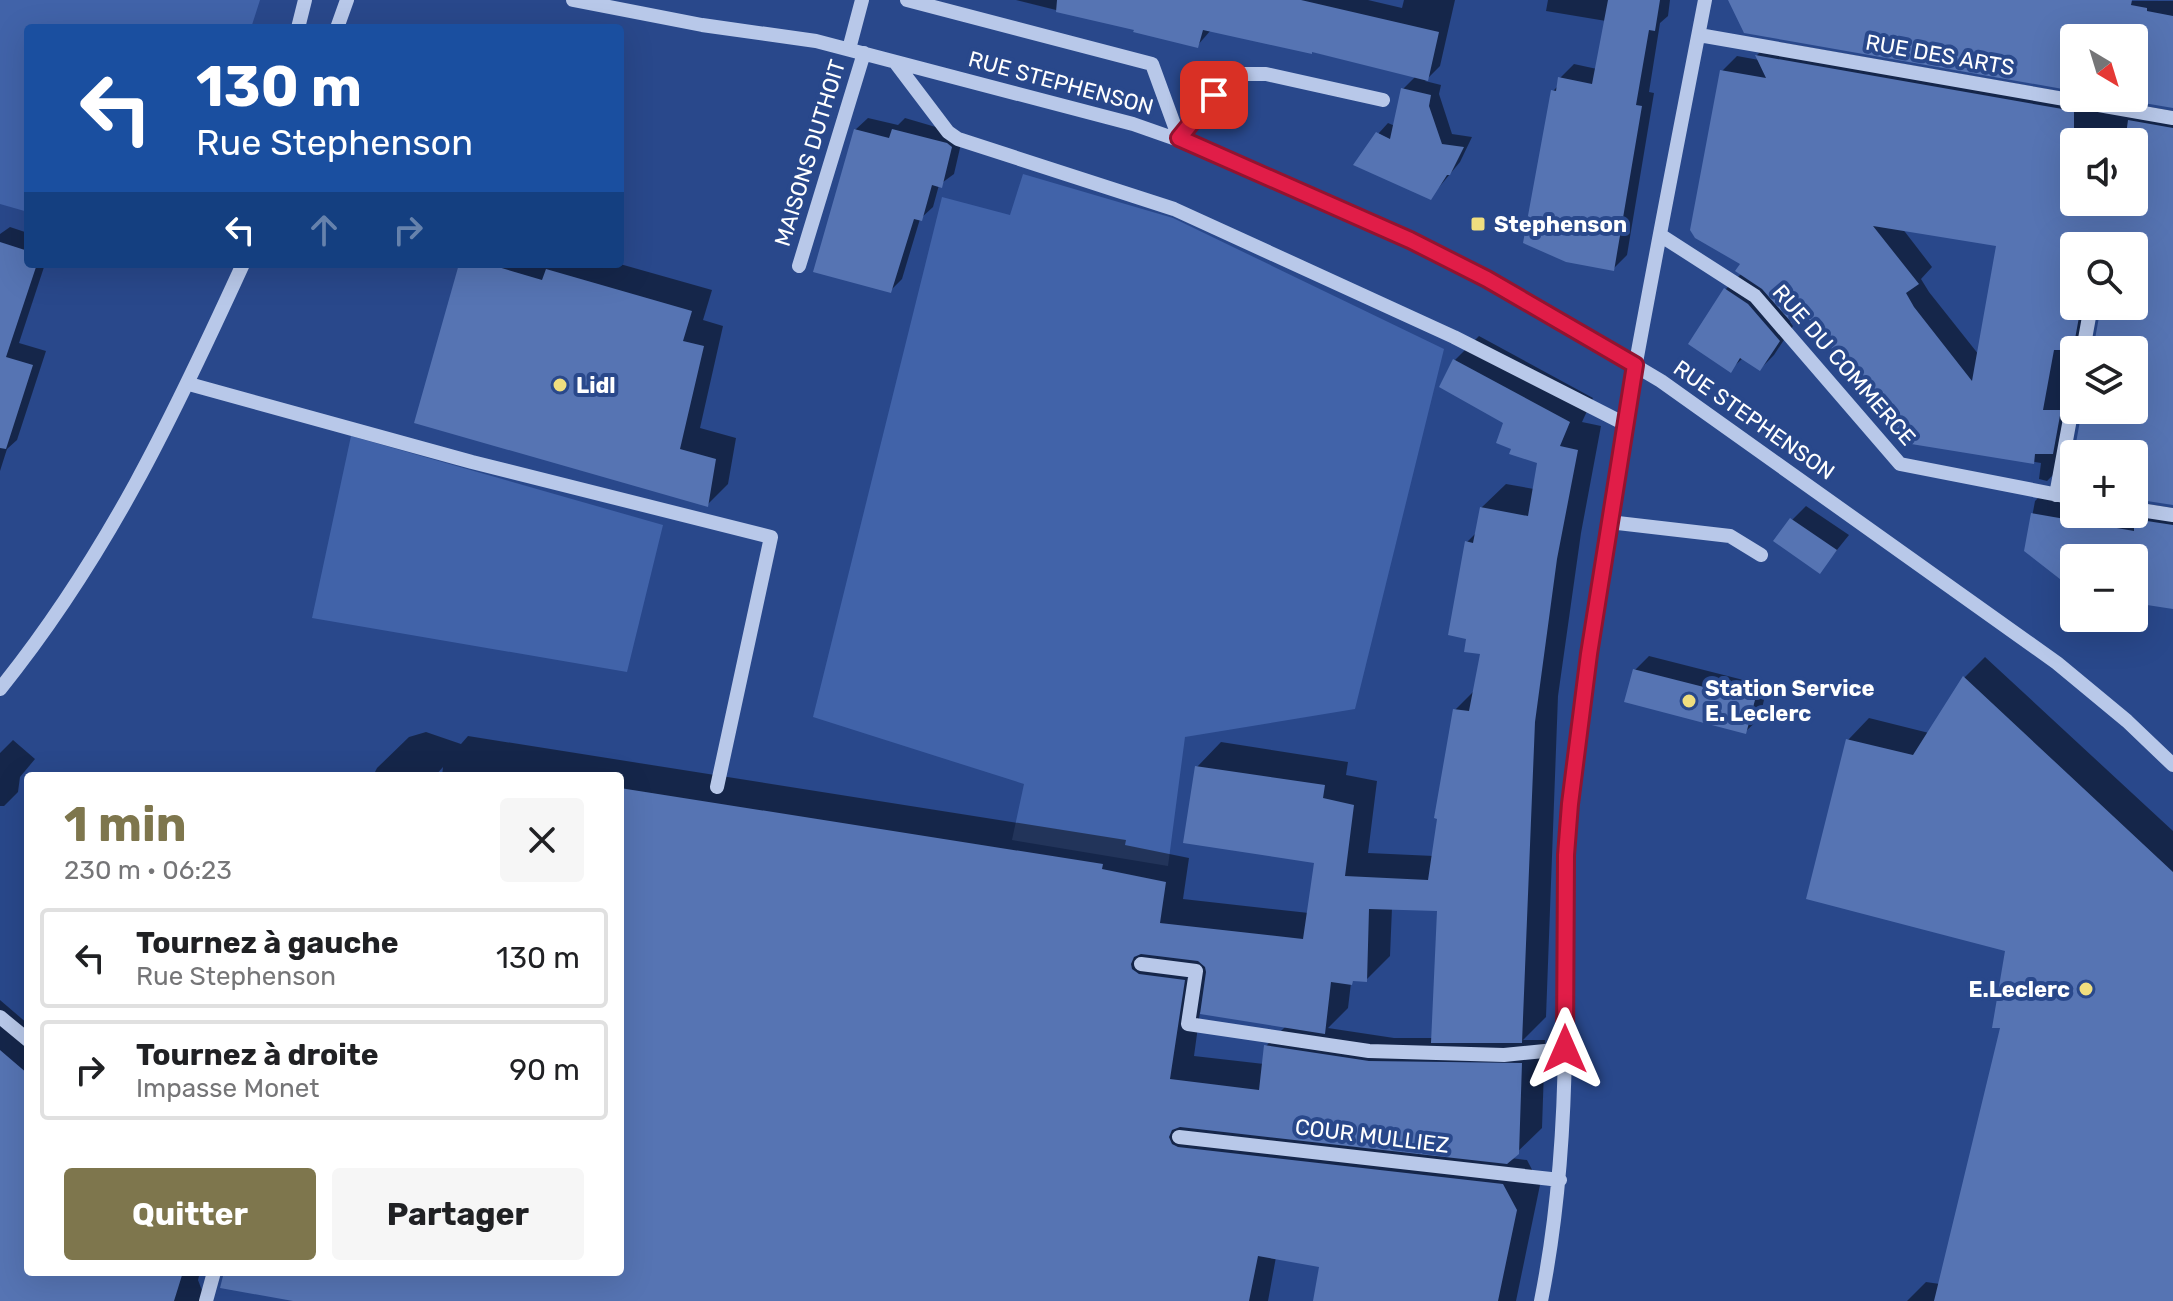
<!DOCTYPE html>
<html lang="fr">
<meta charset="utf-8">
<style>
:root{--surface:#fff;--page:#f6f6f6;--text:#202124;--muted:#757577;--line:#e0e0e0;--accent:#7e764d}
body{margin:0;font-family:Rubik,sans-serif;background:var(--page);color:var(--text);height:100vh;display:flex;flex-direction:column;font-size:30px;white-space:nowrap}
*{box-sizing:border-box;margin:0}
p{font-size:26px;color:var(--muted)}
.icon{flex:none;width:44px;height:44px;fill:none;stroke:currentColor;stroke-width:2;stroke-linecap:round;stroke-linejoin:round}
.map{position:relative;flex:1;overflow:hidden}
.side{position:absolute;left:24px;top:772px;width:600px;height:504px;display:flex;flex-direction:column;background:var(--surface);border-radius:8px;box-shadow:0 8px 32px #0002}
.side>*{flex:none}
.guide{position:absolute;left:24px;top:24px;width:600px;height:244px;border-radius:8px;box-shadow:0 8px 32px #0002;background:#1a4fa0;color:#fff;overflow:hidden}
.needle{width:52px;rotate:142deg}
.tools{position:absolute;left:2060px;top:24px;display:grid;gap:16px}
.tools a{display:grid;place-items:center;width:88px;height:88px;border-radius:8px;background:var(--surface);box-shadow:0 8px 32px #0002;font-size:40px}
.pin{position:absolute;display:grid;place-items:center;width:68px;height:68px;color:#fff;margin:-34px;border-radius:16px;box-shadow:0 4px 12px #0006}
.me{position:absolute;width:88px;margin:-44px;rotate:0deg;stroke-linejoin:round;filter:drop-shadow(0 0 6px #0008)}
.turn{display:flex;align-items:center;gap:28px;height:168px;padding:0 40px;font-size:36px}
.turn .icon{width:104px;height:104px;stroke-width:2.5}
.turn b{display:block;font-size:56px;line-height:68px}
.lanes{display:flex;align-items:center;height:76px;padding:0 40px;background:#0003;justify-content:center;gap:40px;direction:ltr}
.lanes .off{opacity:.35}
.round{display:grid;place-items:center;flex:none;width:84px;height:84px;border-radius:8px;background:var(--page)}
.head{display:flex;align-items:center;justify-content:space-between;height:136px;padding:0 40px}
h1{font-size:48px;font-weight:700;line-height:60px;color:var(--accent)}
.action{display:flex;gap:16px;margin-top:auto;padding:16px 40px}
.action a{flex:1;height:92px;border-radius:8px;background:var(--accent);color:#fff;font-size:32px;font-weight:700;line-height:92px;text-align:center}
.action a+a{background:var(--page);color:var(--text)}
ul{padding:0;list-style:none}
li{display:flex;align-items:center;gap:24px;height:100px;margin:0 16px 12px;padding:0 24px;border:4px solid var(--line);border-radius:8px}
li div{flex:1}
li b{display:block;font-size:30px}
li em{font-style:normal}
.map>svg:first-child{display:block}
.green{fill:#4163a9}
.shadow{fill:#0007;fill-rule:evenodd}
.building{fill:#5674b3;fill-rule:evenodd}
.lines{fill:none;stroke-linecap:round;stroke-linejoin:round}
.minor{stroke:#b8c8e9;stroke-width:14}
.route-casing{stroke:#92132f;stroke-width:20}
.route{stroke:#e11d48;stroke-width:14}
.poi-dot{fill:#f0de7f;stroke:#29488b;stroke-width:3}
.labels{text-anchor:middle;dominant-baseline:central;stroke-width:8;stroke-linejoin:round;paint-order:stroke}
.street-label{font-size:22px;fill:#fff;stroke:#29488b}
.poi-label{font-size:22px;font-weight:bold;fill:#fff;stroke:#29488b;text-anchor:start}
</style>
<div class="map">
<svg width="2173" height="1301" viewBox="0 0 2173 1301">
<rect width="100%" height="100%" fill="#29488b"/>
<!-- green -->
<path class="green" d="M0,0H260L251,28H28V212L0,204Z
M1023,174L1173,218L1444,349L1355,709L1185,737L1168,866L1012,840L1024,784L813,717L942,197L1010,215Z
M351,436L663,525L627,672L312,618Z"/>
<!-- shadow -->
<path class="shadow" d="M1016,0H1076L1064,12Z
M1144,0H1368L1402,8L1404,0H1455L1440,66L1425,81L1441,85L1439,94L1452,134L1472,137L1460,162L1430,198L1378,134L1388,123L1395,126L1403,89L1416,76L1251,37L1211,30L1197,46Z
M1548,0H1670L1668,16L1660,23L1649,92L1654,93L1627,255L1613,269L1553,91L1559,85L1560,78L1574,64L1597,69L1606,21L1546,11Z
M1734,0L2173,1V106L2128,98H2134V38H2074V88Z
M1772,41L2173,111V503L2141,499L2147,504L2173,508V607L2134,601V558H2074V590L2026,550L2035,501L2050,486L2074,491V514H2134V454H2076L2084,410H2134V350H2074V403L2062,466L2047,481L2039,479L2041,463L1906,442L1803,309L1790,322L1793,326L1774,355L1760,369L1743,358L1730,370L1726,289L1742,273V264L1722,71L1737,56L1759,60L1757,55ZM2074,142H2134V202H2074ZM1902,228L1999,245L1979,355L1929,292L1921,279L1932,267ZM2074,246H2134V306H2103L2096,345L2091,342L2093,306H2074Z
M868,118L898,125L905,118L963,135L954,174L939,185L933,207L920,219L902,279L890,291L855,130Z
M10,227L28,233V264H45L19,343L46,351L17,440L7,449L0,471V234Z
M461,264H620L712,290L703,320L723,326L700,428L736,438L728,484L707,505Z
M1479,336L1593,398L1582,422L1601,426L1581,533L1558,696L1546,1017L1523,1040H1545L1542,1128L1511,1158L1527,1160L1540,1185L1516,1301H1315L1321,1265L1276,1257L1268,1301H304L251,1272H620V776H442L443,767L435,776H373L377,768L409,737L426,732L461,744L468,736L1126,840L1125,845L1189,858L1183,899L1309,913L1316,861L1197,767L1221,742L1348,762L1346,775L1377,781L1368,853L1434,856L1455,710L1475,690L1482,652L1467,542L1477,532L1481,508L1506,484L1534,489L1539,462L1455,360ZM1392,908L1439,910L1434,1038H1394L1328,1028L1348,1008L1351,983L1355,979L1366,980L1390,956ZM1200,1012L1286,1026L1266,1046L1264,1064L1194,1056Z
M2074,463V487L2070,485Z
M1806,506L1849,535L1820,571L1792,520Z
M1649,656L1767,686L1760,718L1745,732L1635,670Z
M1985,657L2173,831V1301H1907L1926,1282L1940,1284L2003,1026L2008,949L1848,740L1869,718L1929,733L1964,678Z
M13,740L35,759L20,777L18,792L4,806H0V753Z
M0,1000L28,1024V1272H200L198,1280L206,1301H0Z"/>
<!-- building -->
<path class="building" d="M1057,0H1301L1439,32L1428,81L1312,52V54L1203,30L1198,48L1133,32L1134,30L1056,12Z
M1608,0H1660L1655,31L1649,30L1636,105L1642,106L1614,271L1566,262L1523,243L1551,90L1556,91L1558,77L1592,84Z
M1728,0H2132L2131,5L2147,8V11L2173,16V108L2132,101L2134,98V38H2074V91L1744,33Z
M1755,55L2074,111V202H2134V142H2125L2128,120L2173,128V505L2134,499V454H2074L2082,410H2134V350H2093L2101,306H2134V246H2072L2061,306H2081L2073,350H2054L2043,410H2061L2053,454H2035L2034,464L1905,443L1801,309L1792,323L1762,289L1735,271L1740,264L1695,238L1690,230L1720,70L1766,78ZM1873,226L1996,246L1972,381L1914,307L1906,293L1919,284Z
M1401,88L1431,95L1429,106L1442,144L1464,147L1450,175H1447L1431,200L1353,165L1376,132L1390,139Z
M854,129L889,138L892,129L947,143L952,147L942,188L932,185L922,221L914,219L891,293L813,272Z
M0,242L28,251V264H37L6,357L33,365L6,449L0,448Z
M459,264H488L542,280L546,269L692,311L683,341L704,346L680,449L716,459L708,507L414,423Z
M1724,288L1748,304L1780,341L1760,371L1740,358L1731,373L1688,344Z
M1453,359L1570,422L1560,446L1578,450L1557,559L1535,722L1522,1043H1431L1437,911L1369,909L1367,982L1353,981L1352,985L1331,982L1325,1034L1200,1014L1206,972L1205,967L1198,961L1141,954L1134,957L1131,964L1132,969L1139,974L1185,980L1170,1079L1259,1090L1264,1045L1369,1061L1522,1063L1519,1154L1507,1164L1180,1127L1172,1130L1169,1137L1172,1144L1178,1147L1503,1184L1517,1210L1498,1301H1313L1319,1267L1258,1256L1249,1301H293L220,1288L224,1272H620V788L1103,864L1102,869L1166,882L1160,923L1303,939L1314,863L1183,843L1195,766L1325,785L1323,798L1354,805L1345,876L1428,880L1437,819L1434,818L1453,709L1469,711L1480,654L1464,652L1466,639L1448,635L1465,541L1473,543L1480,507L1528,516L1537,463L1509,454L1511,449L1496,443L1503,423L1439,387Z
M2031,513L2134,531V519L2173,525V609L2134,603V558H2074V590L2024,551Z
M1790,518L1837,550L1820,574L1773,541Z
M1633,669L1755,700L1746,734L1624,702Z
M1963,676L2173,872V1301H1934L2000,1028H1992L2005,951L1806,899L1846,739L1913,755Z
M0,1050L28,1074V1272H183L174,1301H0Z"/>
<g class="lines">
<!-- minor -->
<path class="minor" d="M573,0L702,25L816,41L1133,124L1210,151L1410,240L1518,296L1661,381L2057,663L2127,721L2173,765
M907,0L1152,64L1179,138
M298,28L305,0
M337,28L347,0
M1699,35L2173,118
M849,49L862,0
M895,62L948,132L958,139L1174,209L1454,337L1625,424
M1179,138L1231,74H1266L1383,100
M1660,235L1755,296L1900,464L2074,498
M799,266L864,53
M2083,350L2091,306
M189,384L472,462L771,537L717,787
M2056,495L2074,397
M2134,509L2173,515
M1609,522L1730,536L1761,555
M0,689C107,556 173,417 243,264
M1141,964L1196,971L1188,1024L1369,1051L1504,1055L1565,1049
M0,1017L28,1040
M1179,1137L1560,1180
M206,1301L214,1272
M1541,1301C1558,1216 1564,1132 1565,1045C1566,964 1562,882 1570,801C1599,532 1654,266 1705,0"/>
</g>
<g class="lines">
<!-- route casing -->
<g class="route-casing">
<path id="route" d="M1214,95L1179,138L1410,240L1487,279L1635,365L1589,654L1570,804L1566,855L1565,1049"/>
</g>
<!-- route -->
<use href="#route" class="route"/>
</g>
<!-- markers -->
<g class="poi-dot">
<rect x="1470" y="216" width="16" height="16" rx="4"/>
<circle cx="560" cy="385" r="8"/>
<circle cx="1689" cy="701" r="8"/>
<circle cx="2086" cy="989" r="8"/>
</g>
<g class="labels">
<!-- street labels -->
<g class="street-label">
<text transform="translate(1940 55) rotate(10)">RUE DES ARTS</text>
<text transform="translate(1061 83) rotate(15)">RUE STEPHENSON</text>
<text transform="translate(810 153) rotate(-73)">MAISONS DUTHOIT</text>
<text transform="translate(1844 365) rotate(49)">RUE DU COMMERCE</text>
<text transform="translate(1754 420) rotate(35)">RUE STEPHENSON</text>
<text transform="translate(1372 1136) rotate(7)">COUR MULLIEZ</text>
</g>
<!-- poi labels -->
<g class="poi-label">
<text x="1494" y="224">Stephenson</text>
<text x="576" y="385">Lidl</text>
<text x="1705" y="688">Station Service<tspan x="1705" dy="25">E. Leclerc</tspan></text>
<text x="2070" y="989" text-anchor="end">E.Leclerc</text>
</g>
</g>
</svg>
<div class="tools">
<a><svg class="needle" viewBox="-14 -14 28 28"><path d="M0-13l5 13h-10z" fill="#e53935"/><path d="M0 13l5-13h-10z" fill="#757577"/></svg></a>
<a><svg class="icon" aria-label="sound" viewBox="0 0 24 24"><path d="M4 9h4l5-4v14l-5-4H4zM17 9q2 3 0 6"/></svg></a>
<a><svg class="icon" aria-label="search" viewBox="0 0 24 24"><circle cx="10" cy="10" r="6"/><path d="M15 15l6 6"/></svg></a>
<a><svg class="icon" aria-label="layers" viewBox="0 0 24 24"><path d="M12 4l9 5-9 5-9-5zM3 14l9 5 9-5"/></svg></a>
<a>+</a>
<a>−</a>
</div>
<div class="pin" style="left:1214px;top:95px;background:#d93025"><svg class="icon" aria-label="arrive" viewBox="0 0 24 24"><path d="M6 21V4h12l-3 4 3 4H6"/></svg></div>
<svg class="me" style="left:1565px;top:1049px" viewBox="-20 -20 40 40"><path d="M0-17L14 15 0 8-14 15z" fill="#e11d48" stroke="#fff" stroke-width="4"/></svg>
<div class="guide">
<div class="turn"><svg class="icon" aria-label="left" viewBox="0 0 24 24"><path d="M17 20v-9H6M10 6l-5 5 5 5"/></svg><div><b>130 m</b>Rue Stephenson</div></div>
<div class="lanes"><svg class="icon" aria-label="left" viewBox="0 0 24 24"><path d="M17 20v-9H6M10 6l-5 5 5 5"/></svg><svg class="icon off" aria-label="ahead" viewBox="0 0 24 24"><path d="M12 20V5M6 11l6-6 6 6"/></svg><svg class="icon off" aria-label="right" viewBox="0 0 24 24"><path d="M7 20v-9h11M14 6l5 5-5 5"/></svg></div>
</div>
<section class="side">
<div class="head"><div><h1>1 min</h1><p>230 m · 06:23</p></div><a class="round"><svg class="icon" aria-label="close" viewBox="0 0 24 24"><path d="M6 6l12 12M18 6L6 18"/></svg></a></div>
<ul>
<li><svg class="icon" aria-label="left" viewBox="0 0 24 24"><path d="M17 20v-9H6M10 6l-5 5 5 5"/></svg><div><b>Tournez à gauche</b><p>Rue Stephenson</p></div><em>130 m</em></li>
<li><svg class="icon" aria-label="right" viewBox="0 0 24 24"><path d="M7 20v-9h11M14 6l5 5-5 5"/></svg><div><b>Tournez à droite</b><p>Impasse Monet</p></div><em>90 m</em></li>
</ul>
<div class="action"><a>Quitter</a><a>Partager</a></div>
</section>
</div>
